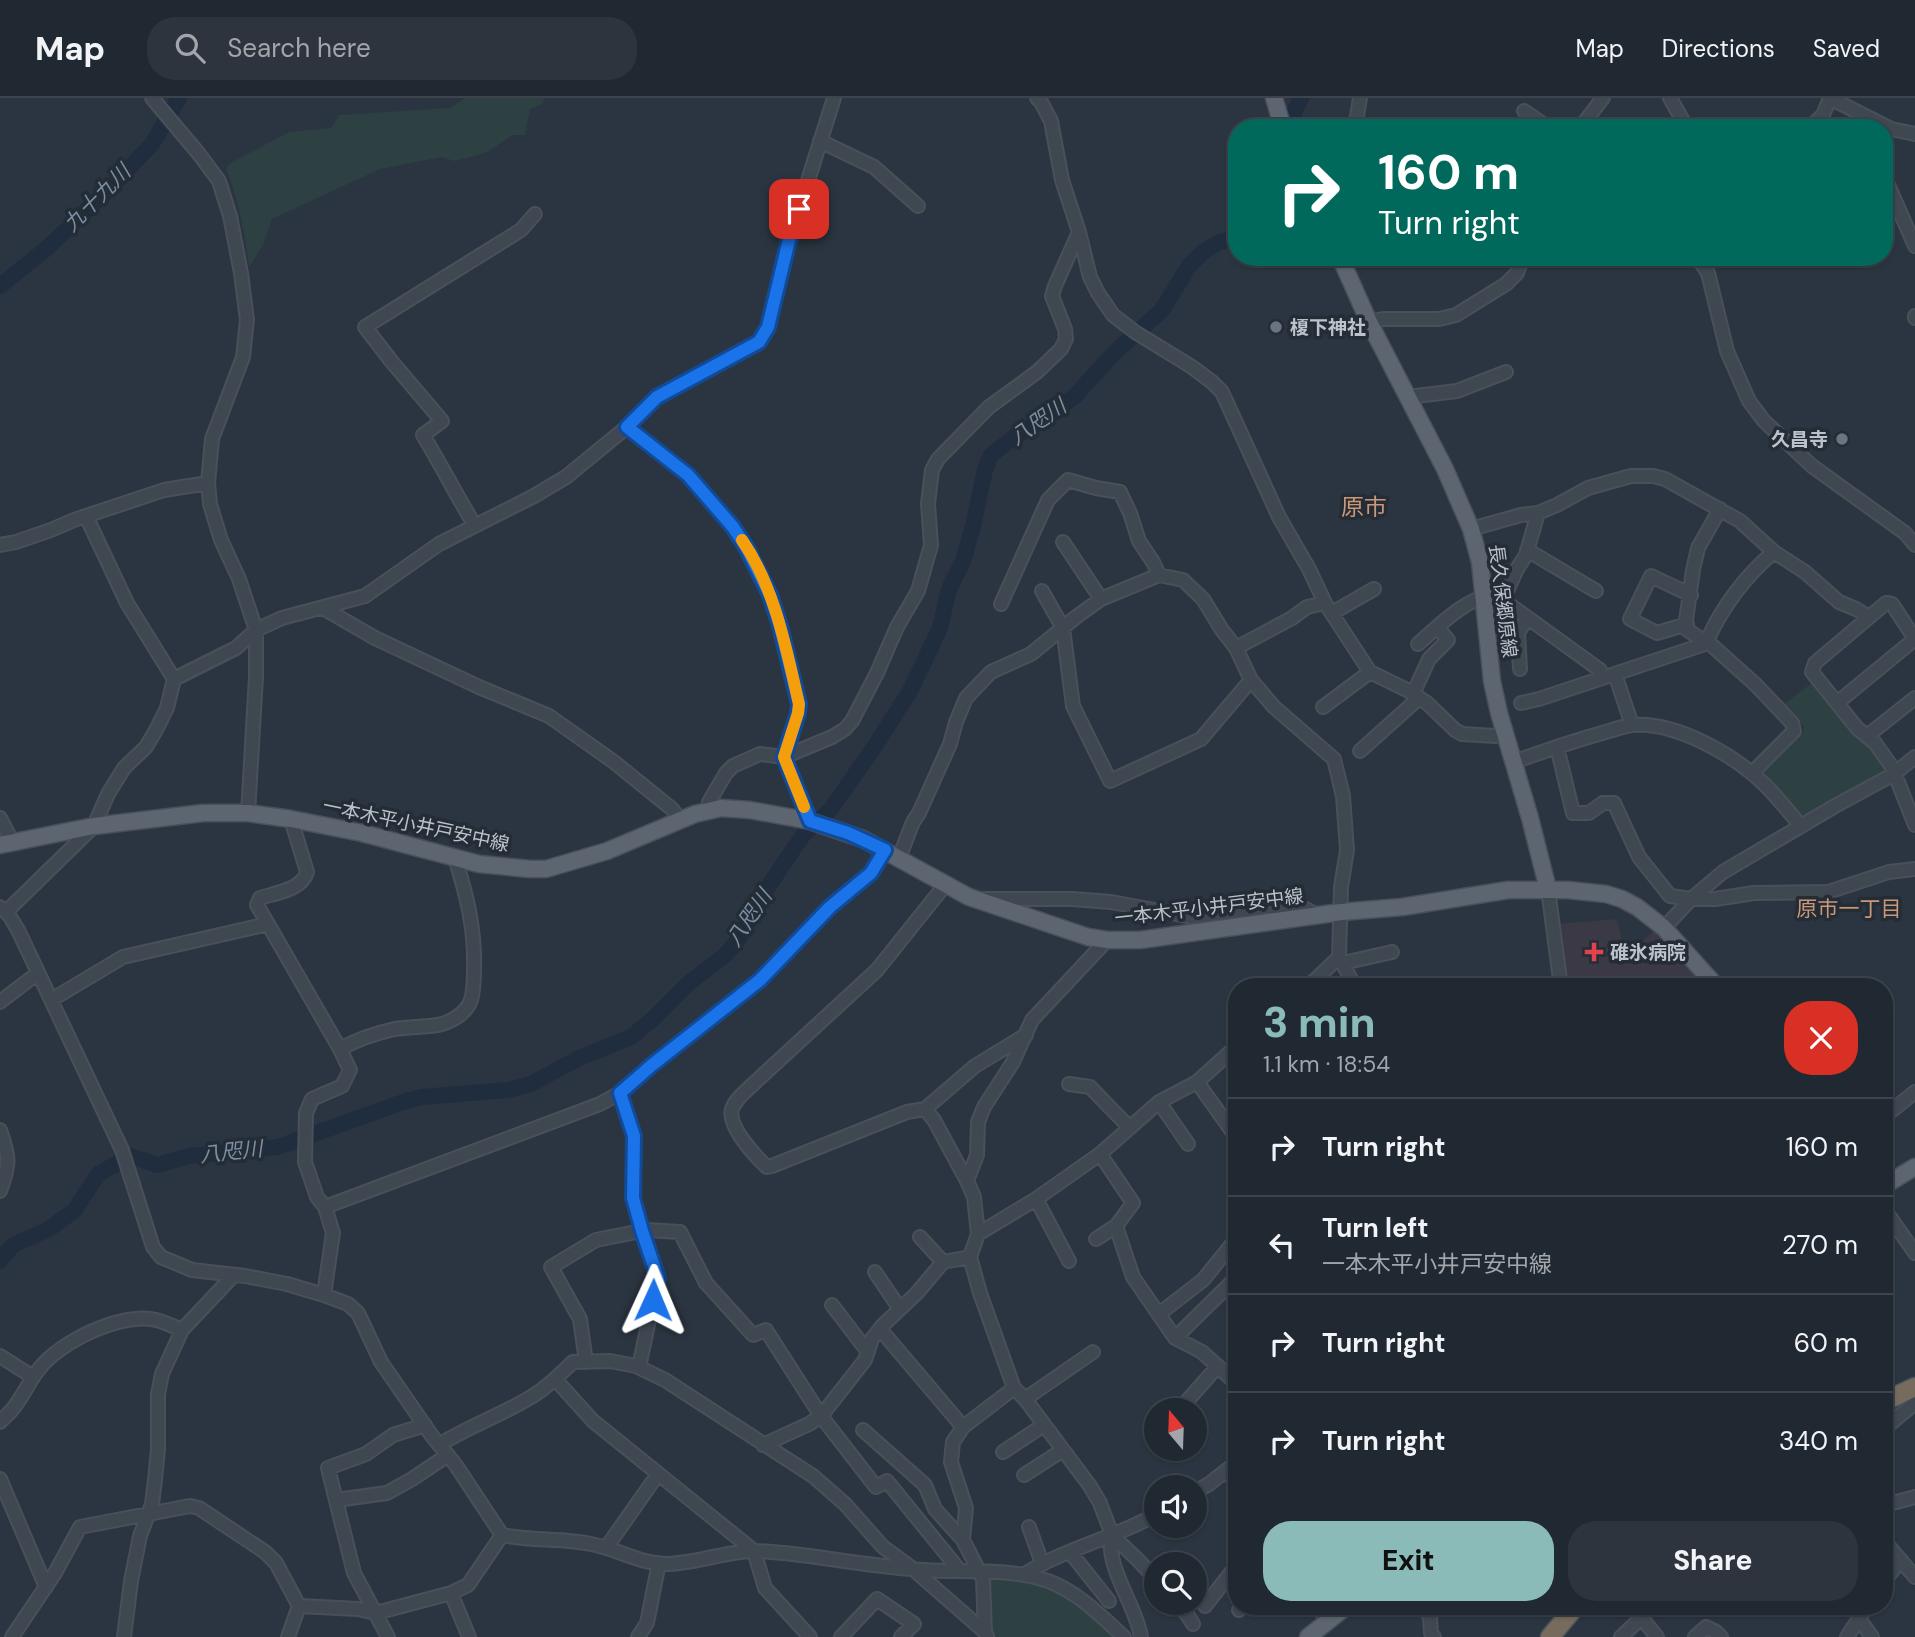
<!DOCTYPE html>
<meta charset="utf-8">
<style>
:root{--surface:#202831;--page:#2d343d;--text:#f1f3f6;--muted:#a2a6ab;--line:#3d444d;--accent:#8bbbb9}
body{margin:0;font-family:"DM Sans","Noto Sans JP",sans-serif;background:var(--page);color:var(--text);height:100vh;display:flex;flex-direction:column;font-size:26px;white-space:nowrap}
*{box-sizing:border-box;margin:0}
p{font-size:23px;color:var(--muted)}
.icon{flex:none;width:38px;height:38px;fill:none;stroke:currentColor;stroke-width:2;stroke-linecap:round;stroke-linejoin:round}
.map{position:relative;flex:1;overflow:hidden}
.drawer{position:absolute;left:1228px;top:880px;width:665px;height:637px;display:flex;flex-direction:column;background:var(--surface);border-radius:28px;box-shadow:0 2px 5px #0004,0 0 0 2px var(--line)}
.drawer>*{flex:none}
.hud{position:absolute;left:1228px;top:21px;width:665px;height:147px;border-radius:28px;box-shadow:0 2px 5px #0004,0 0 0 2px var(--line);background:#00695c;color:#fff;overflow:hidden}
.needle{width:46px;rotate:341deg}
.tools{position:absolute;left:1144px;top:1300px;display:grid;gap:14px}
.tools a{display:grid;place-items:center;width:63px;height:63px;border-radius:50%;background:var(--surface);box-shadow:0 2px 5px #0004,0 0 0 2px var(--line);font-size:35px}
.pin{position:absolute;display:grid;place-items:center;width:60px;height:60px;color:#fff;margin:-30px;border-radius:14px;box-shadow:0 4px 10px #0006}
.me{position:absolute;width:77px;margin:-38px;rotate:1deg;stroke-linejoin:round;filter:drop-shadow(0 0 5px #0008)}
.turn{display:flex;align-items:center;gap:24px;height:147px;padding:0 35px;font-size:32px}
.turn .icon{width:91px;height:91px;stroke-width:2.5}
.turn b{display:block;font-size:49px;line-height:60px}
.round{display:grid;place-items:center;flex:none;width:74px;height:74px;border-radius:28px;background:var(--page)}
.head{display:flex;align-items:center;justify-content:space-between;height:119px;padding:0 35px}
h1{font-size:42px;font-weight:800;line-height:52px;color:var(--accent)}
.primary-button{display:flex;gap:14px;margin-top:auto;padding:14px 35px}
.primary-button a{flex:1;height:80px;border-radius:28px;background:var(--accent);color:#111;font-size:28px;font-weight:800;line-height:80px;text-align:center}
.primary-button a+a{background:var(--page);color:var(--text)}
ul{padding:0;list-style:none}
li{display:flex;align-items:center;gap:21px;height:98px;padding:0 35px;border-top:2px solid var(--line)}
li div{flex:1}
li b{display:block;font-size:26px}
li em{font-style:normal}
header{display:flex;align-items:center;gap:42px;box-sizing:border-box;height:98px;padding:0 35px;background:var(--surface);border-bottom:2px solid var(--line)}
header strong{font-size:33px}
nav{display:flex;gap:38px;margin-inline-start:auto;font-size:24px}
.search{width:490px;height:63px;background:var(--page);display:flex;align-items:center;gap:18px;box-sizing:border-box;padding:0 24px;border-radius:28px;color:var(--muted);font-size:26px}
.map>svg:first-child{display:block}
.medical{fill:#3a3945}
.green{fill:#2d4042}
.lines{fill:none;stroke-linecap:round;stroke-linejoin:round}
.river{stroke:#1f2d3e;stroke-width:16}
.minor-casing{stroke:#49505a;stroke-width:16}
.major-casing{stroke:#49505a;stroke-width:19}
.highway-casing{stroke:#4a525b;stroke-width:21}
.minor{stroke:#3f4751;stroke-width:12}
.major{stroke:#5d6670;stroke-width:16}
.highway{stroke:#766b5d;stroke-width:18}
.route-casing{stroke:#114b97;stroke-width:18}
.route{stroke:#1a73e8;stroke-width:12}
.slow{stroke:#f59e0b;stroke-width:12}
.worship-dot{fill:#6b7280;stroke:#242c36;stroke-width:2.5}
.health-dot{fill:#e0444e;stroke:#242c36;stroke-width:2.5}
.labels{text-anchor:middle;dominant-baseline:central;stroke-width:7;stroke-linejoin:round;paint-order:stroke}
.poi-label{font-size:19px;font-weight:bold;fill:#bcc2cb;stroke:#242c36;text-anchor:start}
.street-label{font-size:19px;fill:#bcc2cb;stroke:#242c36}
.water-label{font-size:21px;font-style:italic;fill:#7a8ea5;stroke:#242c36}
.neighbourhood-label{font-size:21px;fill:#ca9778;stroke:#242c36}
.quarter-label{font-size:23px;fill:#ca9778;stroke:#242c36}
</style>
<header>
<strong>Map</strong>
<div class="search"><svg class="icon" aria-label="search" viewBox="0 0 24 24"><circle cx="10" cy="10" r="6"/><path d="M15 15l6 6"/></svg>Search here</div>
<nav><a>Map</a><a>Directions</a><a>Saved</a></nav>
</header>
<div class="map">
<svg width="1915" height="1539" viewBox="0 0 1915 1539">
<rect width="100%" height="100%" fill="#2b3541"/>
<!-- medical -->
<path class="medical" d="M1617,821L1625,853L1628,856L1657,830L1710,889H1566L1558,826Z"/>
<!-- green -->
<path class="green" d="M465,0H545L542,6L530,11L525,37H512L489,53L475,58L454,63L442,59L380,71L272,121L263,147L249,169C245,136 239,102 226,71L229,66L289,34L331,30L339,17L450,10Z
M1812,585L1853,633L1871,648L1886,671L1885,676L1808,718L1801,717L1765,676L1764,671L1803,635L1804,629L1784,606Z
M991,1478L1024,1481L1059,1492L1116,1539H994L990,1530L989,1483Z"/>
<g class="lines">
<!-- river -->
<path class="river" d="M1298,30L1293,16L1301,0
M0,188L46,151L104,96L152,46L179,0
M0,1163L13,1147L49,1131L75,1112L98,1076L131,1058L157,1067L189,1058L278,1049L406,1003L422,999L508,992L531,986L579,960L631,939L654,920L689,885L724,858L736,845L764,795L790,756L804,736L831,711L877,645L911,591L940,530L949,491L963,463L973,428L985,372L991,357L1013,340L1036,326L1074,299L1114,255L1162,212L1189,168L1204,153L1220,144L1237,139"/>
<!-- minor casing -->
<g class="minor-casing">
<path id="minor" d="M152,0L199,56L219,83L230,118L241,175L247,222L243,259L212,341L208,385L210,406L221,442L239,481L256,532V579L248,715
M1037,0L1041,4L1051,23L1062,82L1079,134L1090,179L1098,195L1113,217L1135,234L1192,269L1212,284L1222,294L1279,419L1309,471L1325,505L1370,574L1407,592L1427,605L1455,632L1462,636L1495,638L1505,636
M1670,0L1687,30
M1830,0L1891,31L1915,36
M1524,13L1549,30
M1355,30L1360,0
M1580,30L1603,0
M1809,30L1823,17L1830,0
M820,43L874,69L918,108
M1885,80L1915,148
M1697,159L1708,175L1727,253L1749,303L1764,323L1812,368L1905,435L1915,447
M1915,218V220
M1369,224L1383,221H1439L1456,217L1506,186L1517,175L1523,159
M1407,299L1457,293L1506,274
M627,329L688,377L733,429L746,449L770,497L780,528L799,606L798,615L784,659L810,723
M475,428C457,398 441,367 423,337L442,323L392,264L365,229L521,132L535,116
M1471,431L1521,417L1538,415
M1063,444L1101,501
M0,447L16,444L51,432L74,422L164,392L208,385
M1527,452L1596,493
M1042,493L1063,530L1073,608L1110,683L1201,641L1251,582
M1503,502L1600,572L1602,580
M1001,506L1048,402L1068,382L1096,390L1120,394L1130,415L1139,443L1153,464L1159,477
M323,510L375,540L411,557L479,589L549,618L614,664L672,711L680,721
M1332,515L1374,491
M1687,526L1657,535L1630,521L1651,478L1691,497
M1915,541L1892,506L1886,505L1815,565L1812,574L1857,630L1875,645L1892,669L1915,727
M1488,542L1496,527L1498,513L1503,502L1517,471L1526,457L1538,415L1557,407L1588,390L1631,378H1653L1665,381L1740,423L1774,454L1805,474L1839,504L1856,511L1869,519
M1707,543L1699,540L1685,530L1693,472L1698,450L1720,411
M1418,546C1433,533 1464,502 1484,500
M1236,550L1292,520L1307,509L1325,505
M1520,571L1518,535L1527,520
M1615,576L1632,627
M174,581L236,550L256,532L282,520L365,498L439,446L534,398L566,379L627,329L657,299L759,244L768,229L788,146L834,0
M1413,596L1429,561L1448,542L1437,529
M1521,605L1539,601L1702,547L1707,543
M1837,605L1915,541
M1323,609L1370,574
M1867,638L1915,600
M1557,649L1573,715H1589L1603,705H1614L1639,759L1670,798L1691,801H1715L1754,795L1828,794L1889,774L1915,771
M1360,653L1419,600
M1514,664C1541,654 1568,645 1595,637C1607,634 1619,629 1632,627C1676,623 1734,657 1765,687C1778,700 1789,714 1801,728
M1752,675L1794,633L1792,625L1756,587L1707,543C1722,509 1746,477 1774,454
M708,713L709,704L726,675L733,668L760,656L784,659L832,639L845,631L852,623L877,575L897,529L918,493L931,447L928,406L932,372L938,361L989,309L1037,274L1061,251L1066,241L1065,231L1052,198L1055,188L1079,134
M0,720L13,745
M291,721L307,774C302,792 275,795 260,800L257,807L340,951L350,972L342,988L312,1001L306,1015L305,1064L317,1099L325,1109L333,1135L324,1197
M899,760L913,724L919,715L950,646L956,624L966,600L991,574L1031,556L1076,519L1101,501L1159,477L1183,482L1203,501L1222,532L1236,550L1251,582L1274,609L1334,661L1343,698L1347,752L1341,789L1339,859L1351,881L1352,889
M945,787L877,872L751,988C744,995 735,1002 732,1011C727,1028 755,1058 767,1069L772,1068L907,1014L925,1011L934,1022L967,1083L974,1099L978,1136L970,1159L980,1195L1014,1290L1025,1301L1090,1388L1100,1405L1112,1437L1140,1464L1157,1483
M1548,791L1561,889
M984,801H1072L1111,804L1192,819L1267,809H1302L1317,817
M0,809L9,817L18,832L122,1052L153,1149L161,1159L192,1172L245,1178L287,1186L324,1197L348,1206L358,1215L381,1264L432,1338L455,1366L502,1437C531,1443 562,1440 591,1446C618,1451 640,1466 668,1466C697,1465 724,1454 752,1453C771,1453 791,1456 810,1458C844,1463 877,1468 911,1471C956,1476 1004,1468 1048,1483C1078,1494 1101,1518 1124,1539
M6,814L94,728L108,696L124,670L146,649L156,632L167,610L174,581L127,505L86,418
M1664,830L1691,801L1723,774L1835,708L1894,676L1915,659
M1343,865L1392,854
M1306,889L1314,883L1339,859
M51,902L123,859L268,826
M0,904L38,875
M340,951C358,941 376,935 395,931C409,929 424,929 438,927C451,924 466,916 471,902C474,892 474,881 474,870C475,830 467,798 455,760
M1197,984L1237,1040
M1069,986L1090,989L1130,1030
M620,995L634,1038L633,1100L642,1133L658,1180L639,1269
M1159,1004L1188,1046
M925,1011L975,968L1026,937
M1885,1018L1915,994
M0,1032C10,1060 10,1066 0,1093
M967,1083L977,1057L978,1024L984,1009L1013,964L1032,922L1107,842
M1036,1101L1069,1163
M325,1109L600,1006L620,995L652,967L760,882L830,809L871,775L885,752
M1885,1112L1915,1155
M1116,1128L1133,1179L1175,1240L1202,1254L1237,1286
M978,1136L1036,1101L1100,1056L1159,1004L1197,984L1237,948
M920,1139L943,1164
M1096,1141L1116,1128L1133,1105L1100,1056
M875,1174L900,1211
M832,1207L868,1254
M1159,1216L1203,1182L1237,1140
M880,1231L963,1329
M1175,1240L1236,1180
M0,1258L33,1279
M586,1264L580,1221L551,1169L596,1142L646,1132L680,1134L706,1185L753,1237L766,1232L821,1318L876,1389L887,1383L960,1473
M555,1281L593,1323L754,1453L765,1490L810,1539
M1025,1301L1093,1254
M1179,1312L1218,1268
M0,1324C5,1319 11,1314 15,1308C24,1296 30,1282 39,1271C59,1244 123,1213 156,1222C165,1224 174,1229 182,1232
M1885,1330L1915,1305
M863,1332L925,1387L935,1411L963,1442
M439,1347C469,1328 502,1317 531,1299C547,1290 560,1276 573,1264L610,1263L636,1268L665,1282L813,1378L845,1406L883,1449L913,1471L985,1534
M763,1347L809,1326L821,1318L865,1262L872,1241L883,1227L917,1195L943,1164L970,1159
M1003,1354L1044,1327
M1227,1372L1237,1388
M1024,1377L1063,1352
M0,1381L46,1489
M1195,1394L1209,1386L1237,1364
M336,1402L387,1395L412,1381L448,1357
M1885,1407L1915,1399
M1029,1429L1042,1465
M1112,1437C1104,1467 1137,1509 1141,1539
M1885,1444L1915,1479
M606,1450L658,1376
M1070,1454L1109,1503
M1025,1476C1066,1450 1115,1440 1157,1416
M1885,1482L1901,1462
M451,1495L469,1539
M1177,1505L1188,1518L1193,1526
M299,1508L358,1511L376,1515L451,1495L468,1487L502,1437
M1205,1508L1237,1467
M1315,1508L1329,1522
M1423,1508L1430,1519L1431,1535L1434,1539
M1632,1508L1657,1539
M1239,1512L1242,1508
M1859,1521L1872,1539
M987,1538L985,1534L983,1481L963,1442L966,1410L951,1364L953,1344L963,1329L1014,1290
M12,1539L55,1475L80,1429L190,1408L199,1410L265,1454L276,1465L299,1508L288,1539
M124,1539L131,1483L140,1438L152,1406L155,1382L158,1351V1296L162,1276L182,1232L233,1178
M388,1539L354,1475L328,1370L366,1356L393,1337L425,1327
M638,1539L647,1525L659,1465
M841,1539L877,1501L914,1526L901,1539
M1621,1539L1641,1520
M1695,1539L1706,1529L1716,1534L1721,1539
M1847,1539L1867,1508"/>
</g>
<!-- major casing -->
<g class="major-casing">
<path id="major" d="M1274,0L1283,30
M1340,159L1369,224L1445,371L1471,431L1480,464L1492,583L1499,615L1530,720L1548,791
M0,747L94,728L203,715H248L291,721L362,735L479,766L530,771H546L607,753L695,716L721,710L750,712L810,723L863,741L969,799L1088,839L1107,842H1140L1341,814L1402,809L1508,792H1568L1606,796L1622,801L1637,809L1664,830L1717,889
M1885,1087L1915,1069
M1308,1539L1347,1508"/>
</g>
<!-- highway casing -->
<g class="highway-casing">
<path id="highway" d="M1885,1303L1915,1289
M1550,1539L1576,1508"/>
</g>
<!-- minor -->
<use href="#minor" class="minor"/>
<!-- major -->
<use href="#major" class="major"/>
<!-- highway -->
<use href="#highway" class="highway"/>
</g>
<g class="lines">
<!-- route casing -->
<g class="route-casing">
<path id="route" d="M653,1202L658,1180L642,1133L633,1100L634,1038L620,995L652,967L760,882L830,809L871,775L885,752L848,735L810,723L784,659L798,615L799,606L780,528L770,497L746,449L733,429L688,377L627,329L657,299L759,244L768,229L788,146L799,111"/>
</g>
<!-- route -->
<use href="#route" class="route"/>
<!-- slow -->
<path class="slow" d="M742,442C775,490 786,550 799,606L798,615L784,659L804,709"/>
</g>
<!-- markers -->
<g class="worship-dot">
<circle cx="1276" cy="229" r="7"/>
<circle cx="1842" cy="341" r="7"/>
</g>
<path class="health-dot" d="M1590.5 843.5h7v7h7v7h-7v7h-7v-7h-7v-7h7z"/>
<g class="labels">
<!-- poi labels -->
<g class="poi-label">
<text x="1290" y="229">榎下神社</text>
<text x="1828" y="341" text-anchor="end">久昌寺</text>
<text x="1610" y="854">碓氷病院</text>
</g>
<!-- street labels -->
<g class="street-label">
<text transform="translate(1503 503) rotate(83)">長久保郷原線</text>
<text transform="translate(416 727) rotate(12)">一本木平小井戸安中線</text>
<text transform="translate(1209 809) rotate(-7)">一本木平小井戸安中線</text>
</g>
<!-- water labels -->
<g class="water-label">
<text transform="translate(97 100) rotate(-45)">九十九川</text>
<text transform="translate(1038 324) rotate(-35)">八咫川</text>
<text transform="translate(749 820) rotate(-56)">八咫川</text>
<text transform="translate(231 1054) rotate(-6)">八咫川</text>
</g>
<!-- neighbourhood labels -->
<g class="neighbourhood-label">
<text x="1849" y="811">原市一丁目</text>
</g>
<!-- quarter labels -->
<g class="quarter-label">
<text x="1364" y="409">原市</text>
</g>
</g>
</svg>
<div class="tools">
<a><svg class="needle" viewBox="-14 -14 28 28"><path d="M0-13l5 13h-10z" fill="#e53935"/><path d="M0 13l5-13h-10z" fill="#a2a6ab"/></svg></a>
<a><svg class="icon" aria-label="sound" viewBox="0 0 24 24"><path d="M4 9h4l5-4v14l-5-4H4zM17 9q2 3 0 6"/></svg></a>
<a><svg class="icon" aria-label="search" viewBox="0 0 24 24"><circle cx="10" cy="10" r="6"/><path d="M15 15l6 6"/></svg></a>
</div>
<div class="pin" style="left:799px;top:111px;background:#d93025"><svg class="icon" aria-label="arrive" viewBox="0 0 24 24"><path d="M6 21V4h12l-3 4 3 4H6"/></svg></div>
<svg class="me" style="left:653px;top:1202px" viewBox="-20 -20 40 40"><path d="M0-17L14 15 0 8-14 15z" fill="#1a73e8" stroke="#fff" stroke-width="4"/></svg>
<div class="hud">
<div class="turn"><svg class="icon" aria-label="right" viewBox="0 0 24 24"><path d="M7 20v-9h11M14 6l5 5-5 5"/></svg><div><b>160 m</b>Turn right</div></div>
</div>
<section class="drawer">
<div class="head"><div><h1>3 min</h1><p>1.1 km · 18:54</p></div><a class="round" style="background:#d93025;color:#fff"><svg class="icon" aria-label="close" viewBox="0 0 24 24"><path d="M6 6l12 12M18 6L6 18"/></svg></a></div>
<ul>
<li><svg class="icon" aria-label="right" viewBox="0 0 24 24"><path d="M7 20v-9h11M14 6l5 5-5 5"/></svg><div><b>Turn right</b></div><em>160 m</em></li>
<li><svg class="icon" aria-label="left" viewBox="0 0 24 24"><path d="M17 20v-9H6M10 6l-5 5 5 5"/></svg><div><b>Turn left</b><p>一本木平小井戸安中線</p></div><em>270 m</em></li>
<li><svg class="icon" aria-label="right" viewBox="0 0 24 24"><path d="M7 20v-9h11M14 6l5 5-5 5"/></svg><div><b>Turn right</b></div><em>60 m</em></li>
<li><svg class="icon" aria-label="right" viewBox="0 0 24 24"><path d="M7 20v-9h11M14 6l5 5-5 5"/></svg><div><b>Turn right</b></div><em>340 m</em></li>
</ul>
<div class="primary-button"><a>Exit</a><a>Share</a></div>
</section>
</div>
